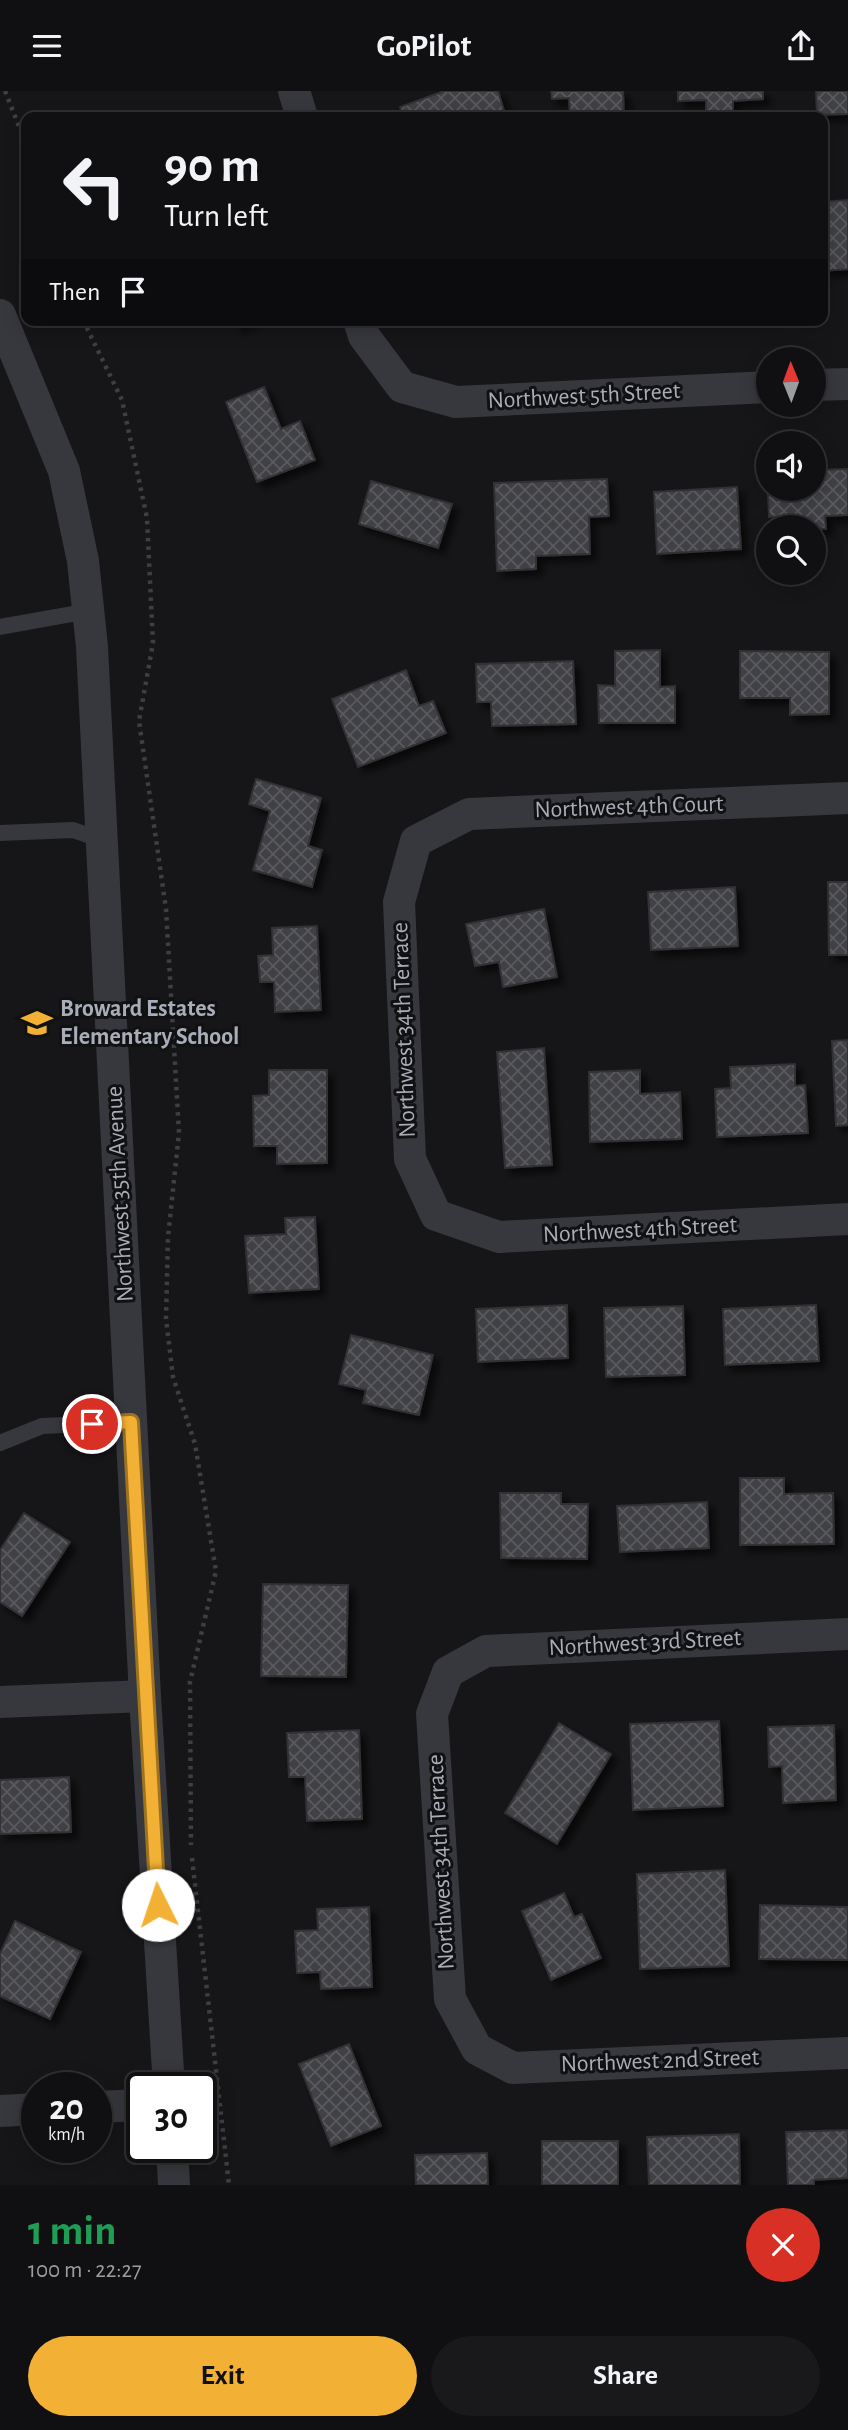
<!DOCTYPE html>
<meta charset="utf-8">
<style>
:root{--surface:#101012;--page:#19191b;--text:#f1f3f6;--muted:#9c9d9f;--line:#303032;--accent:#f2b134}
body{margin:0;font-family:"Alegreya Sans",sans-serif;background:var(--page);color:var(--text);height:100vh;display:flex;flex-direction:column;font-size:26px;white-space:nowrap}
*{box-sizing:border-box;margin:0}
p{font-size:23px;color:var(--muted)}
.icon{flex:none;width:38px;height:38px;fill:none;stroke:currentColor;stroke-width:2;stroke-linecap:round;stroke-linejoin:round}
.map{position:relative;height:2094px;overflow:hidden}
.details{display:flex;flex-direction:column;background:var(--surface);flex:1}
.details>*{flex:none}
.top-card{position:absolute;left:21px;top:21px;width:807px;height:214px;border-radius:14px;box-shadow:0 4px 18px #0003,0 0 0 2px var(--line);background:#101012;color:var(--text);overflow:hidden}
.needle{width:46px;rotate:359deg}
.buttons{position:absolute;left:756px;top:256px;display:grid;gap:14px}
.buttons a{display:grid;place-items:center;width:70px;height:70px;border-radius:50%;background:var(--surface);box-shadow:0 4px 18px #0003,0 0 0 2px var(--line);font-size:35px}
.speed{position:absolute;left:21px;top:1981px;display:flex;gap:14px;font-size:35px;font-weight:700;text-align:center}
.speed>*{display:grid;place-content:center;width:91px;height:91px;border-radius:50%;background:var(--surface);box-shadow:0 4px 18px #0003,0 0 0 2px var(--line);line-height:1}
.speed small{font-size:18px;font-weight:400}
.speed .limit{border:4px solid #111;border-radius:10px;background:#fff;color:#111}
.pin{position:absolute;display:grid;place-items:center;width:60px;height:60px;color:#fff;margin:-30px;border:4px solid #fff;border-radius:50%;box-shadow:0 2px 7px #0007}
.me{position:absolute;width:77px;margin:-38px;rotate:356deg;stroke-linejoin:round;filter:drop-shadow(0 0 5px #0008)}
.turn{display:flex;align-items:center;gap:24px;height:147px;padding:0 28px;font-size:32px}
.turn .icon{width:91px;height:91px;stroke-width:2.5}
.turn b{display:block;font-size:49px;line-height:60px}
.then{display:flex;align-items:center;height:66px;padding:0 28px;background:#0003;gap:14px;font-size:26px}
.round{display:grid;place-items:center;flex:none;width:74px;height:74px;border-radius:37px;background:var(--page)}
.head{display:flex;align-items:center;justify-content:space-between;height:119px;padding:0 28px}
h1{font-size:42px;font-weight:700;line-height:52px;color:#1e9e55}
.button{display:flex;gap:14px;margin-top:auto;padding:14px 28px}
.button a{flex:1;height:80px;border-radius:42px;background:var(--accent);color:#111;font-size:28px;font-weight:700;line-height:80px;text-align:center}
.button a+a{background:var(--page);color:var(--text)}
header{display:flex;justify-content:space-between;align-items:center;height:91px;padding:0 28px;background:var(--surface);font-size:32px;font-weight:700}
.map>svg:first-child{display:block}
.building{fill:url(#building-cross-hatch);stroke:#303034;stroke-width:2;filter:url(#shadow)}
.lines{fill:none;stroke-linecap:round;stroke-linejoin:round}
.path{stroke:#3d3f44;stroke-width:4.5;stroke-dasharray:3.5 5;stroke-linecap:butt}
.lane{stroke:#37383d;stroke-width:16}
.street{stroke:#37383d;stroke-width:32}
.route-casing{stroke:#9d7322;stroke-width:18}
.route{stroke:#f2b134;stroke-width:12}
.labels{text-anchor:middle;dominant-baseline:central;stroke-width:6;stroke-linejoin:round;paint-order:stroke}
.street-label{font-size:24px;fill:#a8adb8;stroke:#111113}
.poi-label{font-size:24px;font-weight:bold;fill:#a8adb8;stroke:#111113;text-anchor:start}
</style>
<header><svg class="icon" aria-label="menu" viewBox="0 0 24 24"><path d="M4 6h16M4 12h16M4 18h16"/></svg>GoPilot<svg class="icon" aria-label="share" viewBox="0 0 24 24"><path d="M12 15V3M7 8l5-5 5 5M5 13v7h14v-7"/></svg></header>
<div class="map">
<svg width="848" height="2094" viewBox="0 0 848 2094">
<defs>
<pattern id="building-cross-hatch" width="8" height="8" patternUnits="userSpaceOnUse" patternTransform="scale(1.75)"><rect width="8" height="8" fill="#404145"/><path d="M0 0l8 8M0 8l8-8" fill="none" stroke="#595a5e"/></pattern>
<filter id="shadow"><feDropShadow dx="6" dy="6" stdDeviation="3.5" flood-color="#0009"/></filter>
</defs>
<rect width="100%" height="100%" fill="#161618"/>
<!-- building -->
<path class="building" d="M444,0H498L506,26H403L400,16Z
M551,0H623L624,26H570L569,7L552,8Z
M678,0H763V8L733,10V23L706,24V9L678,10Z
M816,0H848V23L817,24Z
M848,109V178L822,180V111Z
M235,229H256L236,235Z
M264,296L281,338L300,330L315,369L257,391L226,311Z
M848,378V424L825,425L826,438L796,436V425L769,426L767,381L768,397H814V379Z
M607,388L609,425L589,426L590,463L536,465V478L497,480L494,392Z
M371,390L452,413L438,457L359,433Z
M737,396L741,458L657,463L654,401Z
M660,559V596L675,595V632H599L598,594L615,595V560Z
M740,560L829,561V623L790,624V607H740Z
M573,570L576,633L492,635L491,611H477L476,573Z
M406,579L419,615L433,610L446,642L358,676L332,608Z
M256,688L321,707L308,755L322,759L312,796L253,779L270,720L249,713Z
M828,791H848V864H829Z
M735,796L738,855L651,859L648,801Z
M544,818L557,886L503,896L499,871L475,875L466,833Z
M317,835L321,919L275,921L274,891H260L258,865L273,864L272,837Z
M848,949V1034L836,1035L832,950Z
M544,957L552,1074L505,1077L497,961Z
M795,973V995L805,994L808,1042L717,1046L715,998L731,997L730,976Z
M269,979H327V1072L277,1073V1055H254L253,1005L269,1004Z
M640,979V1003L680,1001L682,1048L590,1051L589,981Z
M315,1126L319,1198L249,1202L245,1145L286,1143L285,1127Z
M567,1214L568,1267L478,1271L476,1218Z
M816,1214L819,1270L725,1274L723,1218Z
M683,1215L685,1284L606,1286L604,1217Z
M351,1244L433,1264L419,1324L363,1312L366,1299L339,1293Z
M740,1387H784V1403L833,1402L834,1453L740,1454Z
M500,1402H561V1413H588L587,1468L501,1467Z
M707,1411L709,1457L620,1461L617,1415Z
M24,1422L70,1451L22,1525L0,1511V1459Z
M263,1493L348,1494L346,1586L261,1585Z
M719,1630L723,1715L633,1719L630,1633Z
M559,1632L611,1663L557,1753L505,1722Z
M834,1634L836,1709L783,1712L782,1675L769,1676L768,1636Z
M359,1639L362,1728L307,1730L305,1686H289L287,1642Z
M69,1686L71,1741L0,1743V1689Z
M725,1779L729,1875L640,1878L637,1783Z
M564,1802L574,1826L582,1823L601,1867L551,1889L522,1820Z
M760,1814L848,1816V1869L759,1868Z
M369,1816L372,1896L321,1898L320,1881L297,1882L295,1840L318,1839L317,1818Z
M15,1830L81,1861L50,1928L0,1905V1863Z
M349,1953L381,2035L331,2055L299,1973Z
M848,2039V2087L814,2089V2094H788L786,2041Z
M739,2043L740,2094H649L647,2046Z
M542,2050H618V2094H542Z
M487,2062L488,2094H416L415,2064Z"/>
<g class="lines">
<!-- path -->
<path class="path" d="M5,0L26,53
M83,229L122,309L147,427L153,552L139,630L166,818L179,1042L168,1146L166,1228L173,1286L195,1353L216,1480L190,1591L191,1754
M192,1767L229,2094"/>
<!-- lane -->
<path class="lane" d="M0,536L89,520
M0,742L73,739L102,749
M0,1352L42,1335L131,1331"/>
<!-- street -->
<path class="street" d="M294,0L302,26
M0,224L64,380L83,470L92,556L145,1605L169,1997
M359,229L364,245L402,296L456,311L768,296
M814,294L848,293
M848,707L469,723L416,750L399,811L410,1068L436,1124L499,1146L848,1128
M848,1543L486,1560L448,1581L432,1623L450,1908L477,1958L513,1977L848,1962
M0,1611L145,1605
M96,2016L142,2014
M0,2020L37,2018
M172,2056L174,2094"/>
</g>
<g class="lines">
<!-- route casing -->
<g class="route-casing">
<path id="route" d="M92,1333L131,1331L158,1814"/>
</g>
<!-- route -->
<use href="#route" class="route"/>
</g>
<!-- icons -->
<defs>
<g id="school-bare" transform="scale(2.415)"><path d="M0-5L7-2L0 1L-7-2ZM-4 1L0 2.5L4 1V4Q0 6-4 4Z" fill="#f2b134" stroke="#111113" stroke-width="2.5" paint-order="stroke"/></g>
</defs>
<g fill-rule="evenodd">
<use href="#school-bare" x="37" y="932"/>
</g>
<g class="labels">
<!-- street labels -->
<g class="street-label">
<text transform="translate(584 305) rotate(-3)">Northwest 5th Street</text>
<text transform="translate(629 716) rotate(-2)">Northwest 4th Court</text>
<text transform="translate(404 939) rotate(-92)">Northwest 34th Terrace</text>
<text transform="translate(120 1103) rotate(-93)">Northwest 35th Avenue</text>
<text transform="translate(640 1139) rotate(-3)">Northwest 4th Street</text>
<text transform="translate(645 1552) rotate(-3)">Northwest 3rd Street</text>
<text transform="translate(441 1771) rotate(-93)">Northwest 34th Terrace</text>
<text transform="translate(660 1970) rotate(-2)">Northwest 2nd Street</text>
</g>
<!-- poi labels -->
<g class="poi-label">
<text x="60" y="918">Broward Estates<tspan x="60" dy="28">Elementary School</tspan></text>
</g>
</g>
</svg>
<div class="buttons">
<a><svg class="needle" viewBox="-14 -14 28 28"><path d="M0-13l5 13h-10z" fill="#e53935"/><path d="M0 13l5-13h-10z" fill="#9c9d9f"/></svg></a>
<a><svg class="icon" aria-label="sound" viewBox="0 0 24 24"><path d="M4 9h4l5-4v14l-5-4H4zM17 9q2 3 0 6"/></svg></a>
<a><svg class="icon" aria-label="search" viewBox="0 0 24 24"><circle cx="10" cy="10" r="6"/><path d="M15 15l6 6"/></svg></a>
</div>
<div class="speed"><div>20<small>km/h</small></div><div class="limit">30</div></div>
<div class="pin" style="left:92px;top:1333px;background:#d93025"><svg class="icon" aria-label="arrive" viewBox="0 0 24 24"><path d="M6 21V4h12l-3 4 3 4H6"/></svg></div>
<svg class="me" style="left:158px;top:1814px" viewBox="-20 -20 40 40"><circle r="19" fill="#fff"/><path d="M0-13L10 11 0 6-10 11z" fill="#f2b134"/></svg>
<div class="top-card">
<div class="turn"><svg class="icon" aria-label="left" viewBox="0 0 24 24"><path d="M17 20v-9H6M10 6l-5 5 5 5"/></svg><div><b>90 m</b>Turn left</div></div>
<div class="then">Then<svg class="icon" aria-label="arrive" viewBox="0 0 24 24"><path d="M6 21V4h12l-3 4 3 4H6"/></svg></div>
</div>
</div>
<section class="details">
<div class="head"><div><h1>1 min</h1><p>100 m · 22:27</p></div><a class="round" style="background:#d93025;color:#fff"><svg class="icon" aria-label="close" viewBox="0 0 24 24"><path d="M6 6l12 12M18 6L6 18"/></svg></a></div>
<div class="button"><a>Exit</a><a>Share</a></div>
</section>
